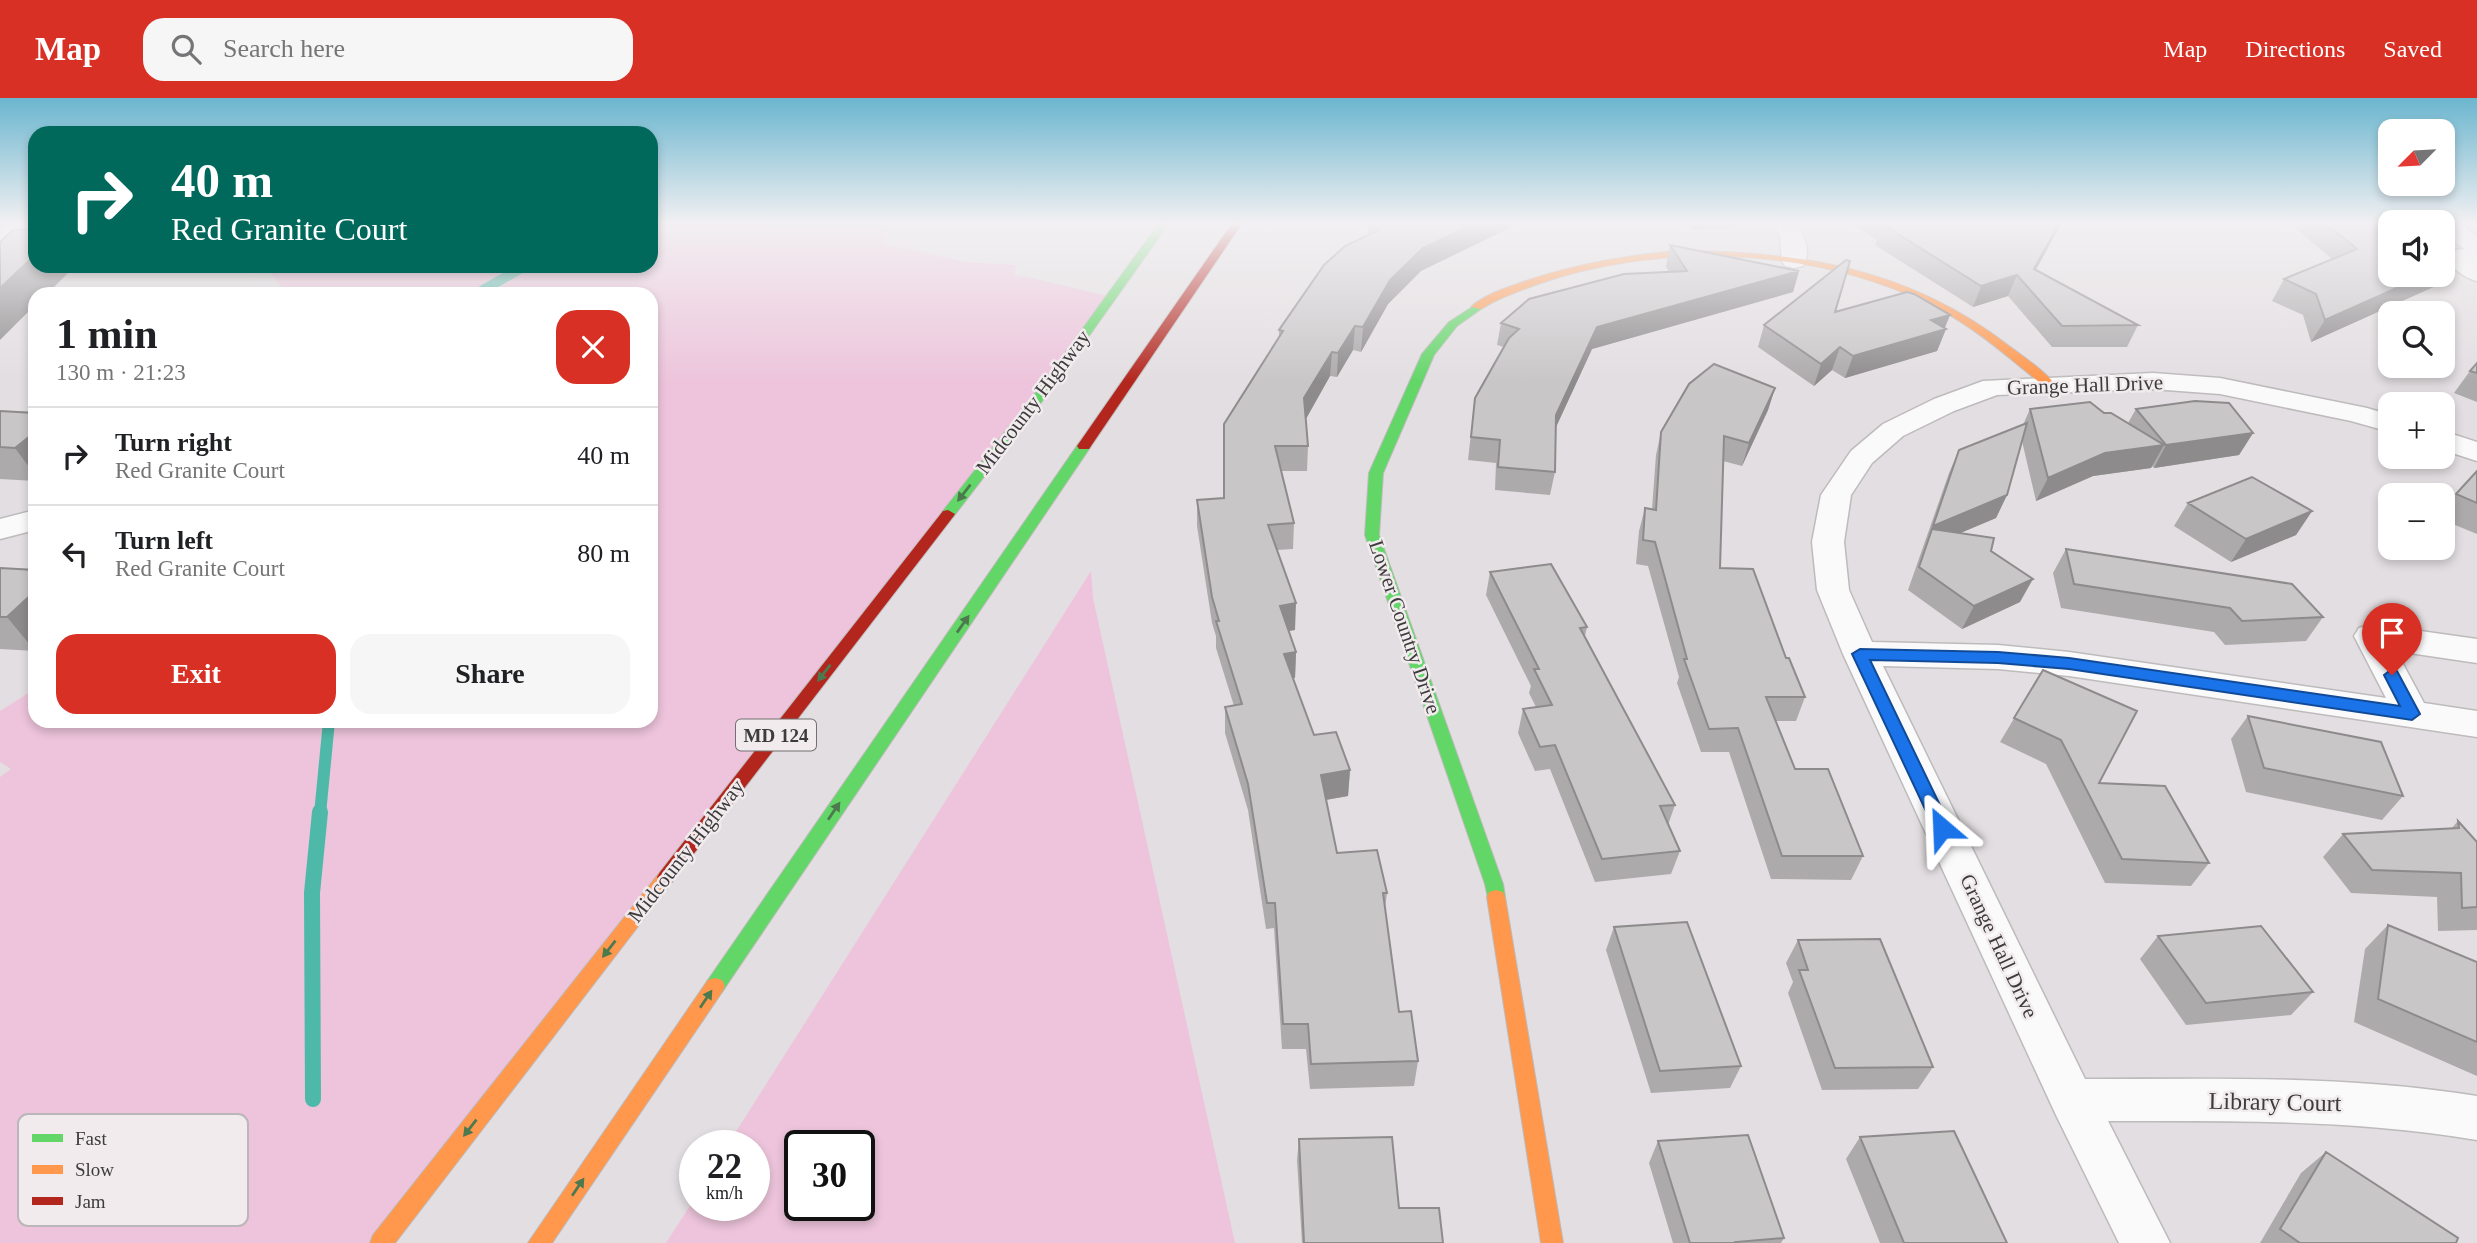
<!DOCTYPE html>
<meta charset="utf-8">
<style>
:root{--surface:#fff;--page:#f6f6f6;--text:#202124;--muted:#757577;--line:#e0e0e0;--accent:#d93025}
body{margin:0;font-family:Georgia,serif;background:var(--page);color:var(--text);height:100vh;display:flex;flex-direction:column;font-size:26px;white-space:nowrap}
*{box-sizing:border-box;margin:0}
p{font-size:23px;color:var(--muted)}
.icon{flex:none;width:38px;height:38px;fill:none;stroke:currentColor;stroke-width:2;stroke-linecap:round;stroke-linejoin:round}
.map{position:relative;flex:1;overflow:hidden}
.sheet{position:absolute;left:28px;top:189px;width:630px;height:441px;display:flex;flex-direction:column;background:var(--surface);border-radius:21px;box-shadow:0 4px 10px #0003}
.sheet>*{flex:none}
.guide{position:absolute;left:28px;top:28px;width:630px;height:147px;border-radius:21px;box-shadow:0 4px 10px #0003;background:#00695c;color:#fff;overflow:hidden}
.needle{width:46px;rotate:246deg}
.controls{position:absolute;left:2378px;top:21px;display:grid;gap:14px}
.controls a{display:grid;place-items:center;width:77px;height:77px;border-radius:14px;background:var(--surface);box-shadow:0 4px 10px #0003;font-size:35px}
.speed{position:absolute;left:679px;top:1032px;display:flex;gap:14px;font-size:35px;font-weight:700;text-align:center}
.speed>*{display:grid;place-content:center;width:91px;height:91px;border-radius:50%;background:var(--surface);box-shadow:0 4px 10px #0003;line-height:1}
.speed small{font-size:18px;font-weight:400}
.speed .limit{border:4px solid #111;border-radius:10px;background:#fff;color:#111}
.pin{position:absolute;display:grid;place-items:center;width:60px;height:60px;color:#fff;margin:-72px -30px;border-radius:50% 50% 50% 0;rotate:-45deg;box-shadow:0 0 7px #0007}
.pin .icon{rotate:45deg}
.me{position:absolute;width:77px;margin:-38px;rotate:334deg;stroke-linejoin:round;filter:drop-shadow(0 0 5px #0008)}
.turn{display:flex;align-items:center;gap:24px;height:147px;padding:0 28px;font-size:32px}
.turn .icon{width:91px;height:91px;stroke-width:2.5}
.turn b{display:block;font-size:49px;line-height:60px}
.round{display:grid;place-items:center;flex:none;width:74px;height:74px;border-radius:21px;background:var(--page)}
.summary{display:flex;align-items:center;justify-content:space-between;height:119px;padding:0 28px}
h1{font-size:42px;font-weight:600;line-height:52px}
.primary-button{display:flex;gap:14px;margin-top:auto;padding:14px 28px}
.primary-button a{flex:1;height:80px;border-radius:21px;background:var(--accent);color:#fff;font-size:28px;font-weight:600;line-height:80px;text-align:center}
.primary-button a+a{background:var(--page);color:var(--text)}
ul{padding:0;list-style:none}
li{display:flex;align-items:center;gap:21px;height:98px;padding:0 28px;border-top:2px solid var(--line)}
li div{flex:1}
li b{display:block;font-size:26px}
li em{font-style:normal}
header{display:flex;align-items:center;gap:42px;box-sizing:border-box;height:98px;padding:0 35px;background:var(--accent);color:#fff}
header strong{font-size:33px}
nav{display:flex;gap:38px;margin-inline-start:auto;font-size:24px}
.search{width:490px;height:63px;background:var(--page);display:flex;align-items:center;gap:18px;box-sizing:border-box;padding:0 24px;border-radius:21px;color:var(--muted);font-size:26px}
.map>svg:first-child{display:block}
.green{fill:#edc4db;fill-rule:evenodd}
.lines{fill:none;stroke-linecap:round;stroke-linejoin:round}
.stream-far2{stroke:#4fb9a9;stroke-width:10}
.stream-far1{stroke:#4fb9a9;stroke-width:12}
.stream{stroke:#4fb9a9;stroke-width:16}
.street-casing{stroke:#bebbbc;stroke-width:3}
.fast-casing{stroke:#bebbbc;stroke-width:2}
.slow-casing{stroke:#bebbbc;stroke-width:2}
.jam-casing{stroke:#bebbbc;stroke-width:2}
.street{fill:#fbfafa;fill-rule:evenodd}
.fast{fill:#63d668;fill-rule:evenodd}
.slow{fill:#ff974d;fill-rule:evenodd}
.jam{fill:#b3261e;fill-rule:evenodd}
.wall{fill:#adaaac}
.shaded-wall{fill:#8d8b8c}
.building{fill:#c9c6c8;stroke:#8d8b8c;stroke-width:2}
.oneway{fill:#4c794e}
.route{fill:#1a73e8;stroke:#114b97;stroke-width:2}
.labels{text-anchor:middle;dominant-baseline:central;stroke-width:5;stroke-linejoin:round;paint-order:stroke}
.shield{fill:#f1ebee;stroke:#737071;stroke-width:2}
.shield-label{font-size:19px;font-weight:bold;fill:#3d3b3c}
.street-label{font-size:21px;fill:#3d3b3c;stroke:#f1ebee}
.near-street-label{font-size:24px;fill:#3d3b3c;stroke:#f1ebee}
.key{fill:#f1ebee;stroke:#bbb6b9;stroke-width:2}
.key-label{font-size:19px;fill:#3d3b3c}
</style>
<header>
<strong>Map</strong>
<div class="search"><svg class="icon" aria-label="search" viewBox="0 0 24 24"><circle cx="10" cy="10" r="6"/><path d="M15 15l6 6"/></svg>Search here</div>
<nav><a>Map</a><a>Directions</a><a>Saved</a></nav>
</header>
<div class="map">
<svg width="2477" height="1145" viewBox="0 0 2477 1145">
<rect width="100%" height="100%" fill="#e3dee1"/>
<!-- green -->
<path class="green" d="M651,124H886L882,145L965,164L1017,167L1014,176L1112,199L381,1145H0V679L11,671L0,664V613L35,591V623H651V196H287L268,172L279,168L427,171L430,168H651Z
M1091,473L1093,500L1235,1145H666L695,1100V1108H754V1048H727ZM800,1048H859V1108H800Z"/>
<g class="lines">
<!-- stream-far2 -->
<path class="stream-far2" d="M476,196L525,168"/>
<!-- stream-far1 -->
<path class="stream-far1" d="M320,716L329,623"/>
<!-- stream -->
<path class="stream" d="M313,1001L312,795L320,714"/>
<!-- street casing -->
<g class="street-casing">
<path id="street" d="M11,124H35V128L8,147L0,149V131Z
M1772,124H1795C1804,136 1812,154 1803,168L1794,170L1785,168L1782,163L1780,137Z
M2432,124H2458L2477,138V183C2464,180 2451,169 2443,158L2446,153L2464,151L2443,135V124Z
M2153,275L2220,280L2367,310L2390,317V334L2351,323L2220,296L2153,291L1997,297L1954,313L1903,338L1872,365L1851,397L1844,444L1849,492L1872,544L1998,547L2069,554L2386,600L2354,538L2359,530L2371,526L2477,541V565L2396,553L2424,605L2477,613V639L2069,578L1998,571L1883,568L2085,981C2217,981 2347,977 2477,998V1042C2354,1021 2232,1023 2108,1023L2170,1145H2119L2056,1017L1843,556L1817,492L1812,444L1821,397L1851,353L1883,326L1934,301L1983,283Z
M2443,333L2477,344V363L2443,352Z
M35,412V432L0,441V421Z"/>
</g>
<!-- fast casing -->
<g class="fast-casing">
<path id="fast" d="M1160,124H1170L1049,294L953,419H943L941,416L943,413L1041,288Z
M1477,206L1483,209L1481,211L1457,228L1434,257L1383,375L1379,437L1503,786L1505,799L1503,804L1496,806L1489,804L1485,786L1365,437L1369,375L1422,256L1449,224Z
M1084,344L1091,348L722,894L715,896L708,894L705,888L708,882L1079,345Z"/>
</g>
<!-- slow casing -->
<g class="slow-casing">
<path id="slow" d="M1674,153C1799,153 1907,169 2009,248C2024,259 2042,271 2054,285L2048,289L2044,288C2007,258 1970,225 1927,205C1812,150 1665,144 1544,184C1522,192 1500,199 1481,211L1471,209C1484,197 1503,191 1520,185C1571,167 1621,158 1674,153Z
M666,772L672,774L675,779L672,784L395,1145H370L373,1137L660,774Z
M1496,792L1503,794L1505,799L1563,1145H1541L1487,799L1489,794Z
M715,880L722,882L725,888L722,894L552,1145H528L708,882Z"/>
</g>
<!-- jam casing -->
<g class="jam-casing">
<path id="jam" d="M1233,124H1243L1089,351H1079L1077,348Z
M948,412L955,416L953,419L672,784L666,786L660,784L657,779L660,774L943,413Z"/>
</g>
<!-- street -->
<use href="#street" class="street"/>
<!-- fast -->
<use href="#fast" class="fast"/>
<!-- slow -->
<use href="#slow" class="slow"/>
<!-- jam -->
<use href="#jam" class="jam"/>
</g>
<!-- wall -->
<path class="wall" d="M1377,124L1421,173L1388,206L1361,254L1353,252L1337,279L1330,278L1306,321L1308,348L1307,373H1281L1294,425L1293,451L1277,452L1295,532L1289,533L1296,554L1295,580H1293L1314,637L1350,672L1348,698L1326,702L1337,755L1387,795L1385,810L1399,914L1418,963L1414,988L1310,991L1306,951H1282L1274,830L1266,831L1248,712L1225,635V609L1234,608L1216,550V538L1212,525L1197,428V402L1224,400L1279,240V232L1368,137V127Z
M1683,124H1735L1734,130L1694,132Z
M1848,124H2062L2035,172L2138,227L2127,249H2052L2008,198L1973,209L1875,147L1877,142Z
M2288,124H2378L2440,186L2311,244L2303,217L2272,203L2284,181L2332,161Z
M1670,147L1799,173L1793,194L1592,251L1555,331V374L1550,397L1495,392L1496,365L1468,362L1475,300L1504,249L1497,247L1501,225L1669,174L1666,168Z
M1950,217L1944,230L1946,231L1937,253L1845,280L1832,272L1814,288L1758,249L1764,227Z
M2477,265V304L2454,295L2470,273Z
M1775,290L1768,312L1742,368L1723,363L1720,470L1786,560L1805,599L1796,623H1775L1795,671L1863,758L1851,782L1771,781L1729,654H1701L1677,585L1679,579L1648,468L1636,466L1639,433L1645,410L1652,411L1656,357L1661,334Z
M2030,311L2104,315L2128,325L2136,311L2253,335L2239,357L2154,370L2152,368L2151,370L2093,378L2036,403L2022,343L2007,397L1996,420L1960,435L1991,453L2020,504L1962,531L1908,492L1949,375L1959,352L2023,327Z
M0,313L35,315V383L0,381Z
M2477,373V436L2443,422V414L2456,396Z
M2188,405L2312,413L2296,437L2231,464L2174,428Z
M2066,451L2323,519L2306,543L2225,547L2214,534L2061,510L2053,475Z
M0,470L35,472V553L0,551Z
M1490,474L1587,529L1585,538L1675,707L1668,727L1680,753L1671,776L1595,784L1550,671L1535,673L1518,635L1523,611L1536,609L1529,595L1531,588L1486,497Z
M2043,572L2099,685L2209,765L2191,788L2105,785L2046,666L2000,644Z
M2248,618L2403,698L2382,722L2246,694L2231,641Z
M2458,723L2477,744V832L2438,833L2437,799L2351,795L2323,759L2343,736L2451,731Z
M2388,827L2477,864V978L2354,924L2365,851Z
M1614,829L1741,968L1730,990L1651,995L1606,852Z
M2158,838L2313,894L2291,917L2186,927L2140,861Z
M1798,842L1933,969L1918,991L1822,992L1788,895L1793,884L1786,865Z
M1860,1039L2007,1145H1880L1846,1061Z
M1299,1041L1399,1110L1443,1145H1302L1297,1062Z
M1658,1043L1784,1140L1781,1145H1673L1649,1065Z
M2326,1054L2456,1145H2260L2301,1075Z"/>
<!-- shaded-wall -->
<path class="shaded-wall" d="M1478,124H1522L1421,173L1388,206L1361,254L1363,229L1390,182L1423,150Z
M2060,124H2062L2027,188L2034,171Z
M35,157V168H75L47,196H35V207L0,242V190Z
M2454,164L2440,186L2311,244L2325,222L2426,177H2443V169Z
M1799,173L1793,194L1592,251L1551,340L1556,317L1597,229Z
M2017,177L2008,198L1973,209L1981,188Z
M1950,217L1944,232L1946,231L1937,253L1845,280L1853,258L1931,222Z
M1355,228L1353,252L1337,279L1338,255Z
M1840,249L1832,272L1814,288L1821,266Z
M1332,254L1330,278L1303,326L1304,300Z
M1775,290L1768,312L1742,368L1749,345Z
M35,334V377L15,350Z
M2253,335L2239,357L2154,370L2166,347Z
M2164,347L2151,370L2093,378L2036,403L2048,380L2105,355Z
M2007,397L1996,420L1925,450L1932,431L1923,451L1933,428Z
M2312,413L2296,437L2231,464L2246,441Z
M2033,481L2020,504L1962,531L1974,508Z
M35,493V553L7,519Z
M1296,505L1295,532L1280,534V508Z
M1296,554L1295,580L1284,582V556Z
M1350,672L1348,698L1319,703L1321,677Z"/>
<!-- building -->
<path class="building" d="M1377,124H1478L1423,150L1390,182L1363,229L1355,228L1338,255L1332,254L1304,300L1308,348H1275L1294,425L1268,427L1296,505L1280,508L1296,554L1284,556L1314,637L1336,634L1350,672L1321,677L1337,755L1377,752L1387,795H1383L1399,914L1411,913L1418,963L1311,966L1308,926H1283L1275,805H1267L1248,686L1225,609L1242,606L1216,523H1219L1212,499L1197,402L1224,400V326L1283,233L1279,232L1324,167L1345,148L1379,132L1368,127Z
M1887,124H2060L2034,171L2138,227L2062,228L2017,177L1981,188L1882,126L1889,125Z
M2324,124H2378L2390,133V177H2426L2325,222L2316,196L2284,181L2357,151Z
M35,131V157L0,190V144L13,132Z
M1670,147L1799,173L1597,229L1556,317L1555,374L1498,369L1500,342L1471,339L1475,300L1509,240L1519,231L1501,225L1529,201L1624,176L1687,173Z
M2443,156L2454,164L2443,169Z
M1846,162L1850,163L1835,214L1907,194L1914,196L1950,217L1931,222L1946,231L1853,258L1840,249L1821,266L1764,227Z
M2477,265V275L2470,273Z
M1714,266L1775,290L1749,345L1724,338L1720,470L1753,471L1786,560H1789L1805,599H1766L1795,671H1828L1863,758H1782L1738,630L1709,631L1684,561H1687L1655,444L1643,442L1645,410L1656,412L1661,334L1689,286Z
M2195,303L2229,305L2253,335L2166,347L2136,311Z
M2090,304L2104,315H2111L2164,347L2105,355L2048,380L2030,311Z
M0,313L35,315V334L15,350L0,349Z
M2027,325L2007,397L1933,428L1959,352Z
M2477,373V405L2456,396Z
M2252,379L2312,413L2246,441L2188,405Z
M1932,431L1994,440L1991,453L2033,481L1974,508L1919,469Z
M2066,451L2292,486L2323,519L2242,523L2230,510L2074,486Z
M1551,466L1587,529L1580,530L1675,707L1660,708L1680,753L1602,761L1555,647L1540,649L1523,611L1552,607L1534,571H1539L1490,474Z
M0,470L35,472V493L7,519H0Z
M2043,572L2137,613L2099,685L2165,688L2209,765L2122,761L2061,642L2014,620Z
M2248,618L2381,644L2403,698L2264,670Z
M2458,723L2477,744V809L2462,810L2461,775L2372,772L2343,736L2459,730Z
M1687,824L1741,968L1660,973L1614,829Z
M2388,827L2477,864V944L2378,901Z
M2261,828L2313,894L2206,905L2158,838Z
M1880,841L1933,969L1835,970L1799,872H1808L1798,842Z
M1954,1033L2007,1145H1904L1860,1039Z
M1748,1037L1784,1140L1736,1144L1737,1145H1690L1658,1043Z
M1392,1039L1399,1110H1439L1443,1145H1304L1299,1041Z
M2326,1054L2458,1140L2456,1145H2300L2280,1131Z"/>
<!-- one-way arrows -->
<defs><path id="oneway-solid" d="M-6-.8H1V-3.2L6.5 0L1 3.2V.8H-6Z" transform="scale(1.75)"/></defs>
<g class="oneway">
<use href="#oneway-solid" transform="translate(964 395) rotate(128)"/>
<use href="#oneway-solid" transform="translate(963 526) rotate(-55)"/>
<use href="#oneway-solid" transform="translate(824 575) rotate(128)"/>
<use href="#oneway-solid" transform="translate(834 713) rotate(-56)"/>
<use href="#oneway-solid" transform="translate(609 851) rotate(128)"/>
<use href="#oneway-solid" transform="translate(706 901) rotate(-56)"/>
<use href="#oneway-solid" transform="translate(470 1030) rotate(128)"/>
<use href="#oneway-solid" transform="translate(578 1089) rotate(-56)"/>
</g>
<!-- sky -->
<linearGradient id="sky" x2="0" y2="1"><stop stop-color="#6bb6cf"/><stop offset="0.44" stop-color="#f2f0f2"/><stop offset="1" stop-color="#f2f0f2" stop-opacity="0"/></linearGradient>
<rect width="2477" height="284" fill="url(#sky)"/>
<!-- route -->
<path class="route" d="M1860,551L1998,554L2069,560L2400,608L2384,577L2392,571L2397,573L2420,616L2412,622L2069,571L1998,565L1870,562L1951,730L1949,734H1936L1934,730L1852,556Z"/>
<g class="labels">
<!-- shield labels -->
<rect class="shield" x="736" y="621.5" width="80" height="31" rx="5"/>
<g class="shield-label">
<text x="776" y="637">MD 124</text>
</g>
<!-- street labels -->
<g class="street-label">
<text transform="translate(2085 287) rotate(-2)">Grange Hall Drive</text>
<text transform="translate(1033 304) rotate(-53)">Midcounty Highway</text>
<text transform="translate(1405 529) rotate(71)">Lower Country Drive</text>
<text transform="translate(686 753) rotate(-52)">Midcounty Highway</text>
<text transform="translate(1999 848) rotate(65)">Grange Hall Drive</text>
</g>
<!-- near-street labels -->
<g class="near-street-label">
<text transform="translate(2275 1004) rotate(1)">Library Court</text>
</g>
</g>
<!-- legend -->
<rect x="18" y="1016" width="230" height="112" rx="10" class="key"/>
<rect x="32" y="1036" width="31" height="8" fill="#63d668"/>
<rect x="32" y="1067" width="31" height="9" fill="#ff974d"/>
<rect x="32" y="1099" width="31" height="8" fill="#b3261e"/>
<g class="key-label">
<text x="75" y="1047">Fast</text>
<text x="75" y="1078">Slow</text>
<text x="75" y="1110">Jam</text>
</g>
</svg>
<div class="controls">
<a><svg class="needle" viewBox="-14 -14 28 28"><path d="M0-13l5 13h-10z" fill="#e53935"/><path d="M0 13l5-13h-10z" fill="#757577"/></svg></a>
<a><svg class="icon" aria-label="sound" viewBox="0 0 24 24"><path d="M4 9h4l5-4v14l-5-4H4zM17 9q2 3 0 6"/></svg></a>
<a><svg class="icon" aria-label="search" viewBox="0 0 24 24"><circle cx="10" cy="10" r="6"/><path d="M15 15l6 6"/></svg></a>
<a>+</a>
<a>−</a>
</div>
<div class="speed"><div>22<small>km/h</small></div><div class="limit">30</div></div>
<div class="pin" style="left:2392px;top:577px;background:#d93025"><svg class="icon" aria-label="arrive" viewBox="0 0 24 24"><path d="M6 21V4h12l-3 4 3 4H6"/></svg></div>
<svg class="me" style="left:1942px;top:730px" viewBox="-20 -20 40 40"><path d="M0-17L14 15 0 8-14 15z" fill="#1a73e8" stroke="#fff" stroke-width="4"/></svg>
<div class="guide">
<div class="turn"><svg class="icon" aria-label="right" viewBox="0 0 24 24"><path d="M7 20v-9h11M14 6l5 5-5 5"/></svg><div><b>40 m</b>Red Granite Court</div></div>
</div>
<section class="sheet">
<div class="summary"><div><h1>1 min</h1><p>130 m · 21:23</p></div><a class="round" style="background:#d93025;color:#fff"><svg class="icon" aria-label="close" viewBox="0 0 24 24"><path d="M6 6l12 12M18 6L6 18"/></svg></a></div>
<ul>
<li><svg class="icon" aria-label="right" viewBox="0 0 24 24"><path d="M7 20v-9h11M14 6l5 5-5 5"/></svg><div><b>Turn right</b><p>Red Granite Court</p></div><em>40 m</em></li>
<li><svg class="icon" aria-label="left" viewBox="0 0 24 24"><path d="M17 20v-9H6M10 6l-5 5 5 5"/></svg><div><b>Turn left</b><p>Red Granite Court</p></div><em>80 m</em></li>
</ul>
<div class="primary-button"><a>Exit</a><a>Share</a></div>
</section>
</div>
